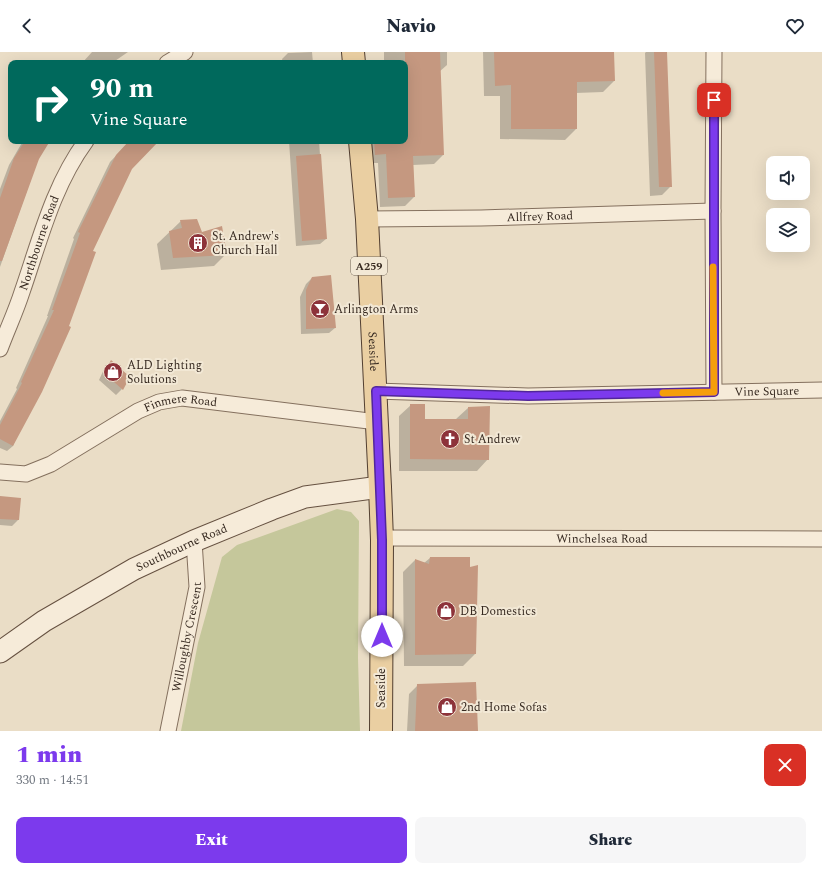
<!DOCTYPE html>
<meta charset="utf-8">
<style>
:root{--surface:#fff;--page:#f6f6f7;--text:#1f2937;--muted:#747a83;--accent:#7c3aed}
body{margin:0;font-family:Spectral,serif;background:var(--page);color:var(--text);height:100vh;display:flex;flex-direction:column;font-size:15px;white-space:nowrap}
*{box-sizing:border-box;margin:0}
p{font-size:13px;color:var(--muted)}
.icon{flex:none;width:22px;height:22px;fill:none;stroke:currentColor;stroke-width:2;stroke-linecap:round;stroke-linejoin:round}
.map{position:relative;height:679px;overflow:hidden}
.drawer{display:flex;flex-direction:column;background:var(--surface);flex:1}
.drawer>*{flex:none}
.guide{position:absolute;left:8px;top:8px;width:400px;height:84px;border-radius:8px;box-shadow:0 4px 16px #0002;background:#00695c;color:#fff;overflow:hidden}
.tools{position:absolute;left:766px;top:104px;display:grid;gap:8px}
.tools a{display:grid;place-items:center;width:44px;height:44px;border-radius:8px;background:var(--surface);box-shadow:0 4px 16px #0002;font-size:20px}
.pin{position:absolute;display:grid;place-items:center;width:34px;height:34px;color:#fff;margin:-17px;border-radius:8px;box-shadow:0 2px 6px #0006}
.me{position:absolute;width:44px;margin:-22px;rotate:0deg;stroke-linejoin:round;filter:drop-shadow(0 0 3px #0008)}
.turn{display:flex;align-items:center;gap:14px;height:84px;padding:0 16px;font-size:18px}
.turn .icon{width:52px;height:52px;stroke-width:2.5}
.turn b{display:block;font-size:28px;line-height:34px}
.round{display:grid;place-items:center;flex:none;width:42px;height:42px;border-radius:8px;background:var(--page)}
.summary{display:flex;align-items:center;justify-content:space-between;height:68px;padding:0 16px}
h1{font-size:24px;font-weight:800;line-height:30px;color:var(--accent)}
.cta{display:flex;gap:8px;margin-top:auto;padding:8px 16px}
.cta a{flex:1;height:46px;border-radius:8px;background:var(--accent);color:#fff;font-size:16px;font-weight:800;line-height:46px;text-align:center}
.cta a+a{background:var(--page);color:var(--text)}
header{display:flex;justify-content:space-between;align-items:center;height:52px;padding:0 16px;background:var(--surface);font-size:18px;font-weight:800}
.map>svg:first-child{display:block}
.green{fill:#c5c79b}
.shadow{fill:#0003}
.building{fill:#c59880}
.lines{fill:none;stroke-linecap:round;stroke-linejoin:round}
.street-casing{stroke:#84705e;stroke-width:17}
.secondary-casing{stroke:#665141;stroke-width:23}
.primary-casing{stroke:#523f31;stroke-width:24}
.street{stroke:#f6ebd9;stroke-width:15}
.secondary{stroke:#f6ebd9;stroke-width:21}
.primary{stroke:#eacfa2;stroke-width:22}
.route-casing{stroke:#51269a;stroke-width:10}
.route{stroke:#7c3aed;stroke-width:7}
.slow{stroke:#f59e0b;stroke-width:7}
.labels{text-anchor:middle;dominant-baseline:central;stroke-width:4;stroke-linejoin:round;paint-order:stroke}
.shield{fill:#f2e8d5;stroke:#6e6256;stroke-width:1}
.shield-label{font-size:11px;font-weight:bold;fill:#362920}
.street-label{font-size:12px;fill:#362920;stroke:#f2e8d5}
.poi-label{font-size:12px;fill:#362920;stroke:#f2e8d5;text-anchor:start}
</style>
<header><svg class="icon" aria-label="back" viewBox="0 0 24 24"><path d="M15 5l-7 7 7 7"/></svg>Navio<svg class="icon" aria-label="heart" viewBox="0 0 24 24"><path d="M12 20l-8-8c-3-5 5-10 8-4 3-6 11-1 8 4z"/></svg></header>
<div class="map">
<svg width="822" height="679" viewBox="0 0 822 679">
<rect width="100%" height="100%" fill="#eaddc6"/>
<!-- green -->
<path class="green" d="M337,457L351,460L359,469L358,606L360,679H181L198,591L222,505L237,493Z"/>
<!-- shadow -->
<path class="shadow" d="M92,0H128L112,11H82Z
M312,0L313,11H283L282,7L288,1Z
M384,0H447V13L439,20L443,103L434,112L413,113L414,145L405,154L380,155L378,111H366L365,89H405V11H384Z
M483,0H613L614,29L603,40L576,41V77L565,88L500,87V44H484Z
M646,0H666L671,134L662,143L650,144L645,1Z
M23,89H49L38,107L0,215V137L9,113Z
M130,89H157L131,116L91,200L13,394L7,399L0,396V369L17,337L16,336L48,264H47L74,187L73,186L110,110Z
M289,89H319L326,187L320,192L296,194Z
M181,169L201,181L226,202L214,214L161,218L157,192Z
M312,226L335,276L329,281L301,282L300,245L306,232Z
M111,310L122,337L116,343L99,328L105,315Z
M411,353L424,368L456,367L468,356L488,407L477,419H399V364Z
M0,445L20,447L18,468L12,474L0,473Z
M430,506L475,602L463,614H404L403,520L415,508L424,511Z
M418,633L476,679H407L409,642Z"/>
<!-- building -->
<path class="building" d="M405,0H440L444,103L413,104L415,145L388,146L386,102L375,103L374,89H405Z
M494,0H614L615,29L577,30V77H511V33L495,34Z
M654,0H667L672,135H659Z
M25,89H50L39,107L2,209H0V146L14,106Z
M129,89H159L132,117L93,199L96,200L69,274L71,275L42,340L13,394L0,387V373L22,331L21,330L54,258H52L80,181L78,180L116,103Z
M321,102L327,187L302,189L296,104Z
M197,167L202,180L222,174L227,203L173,206L169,179L182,176L180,168Z
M331,223L336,276L306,277V238L312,225Z
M111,308L130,325L123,338L104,321Z
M410,352H425V367H468V355L490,354L489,408L410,407Z
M0,444L21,446L19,468L0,467Z
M430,505H470V515L478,513L476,602L415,603V507L429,512Z
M476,630L478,679H415L417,632Z"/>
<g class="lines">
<!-- street casing -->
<g class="street-casing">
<g id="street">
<path d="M167,11L185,0"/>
<path id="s1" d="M367,167L481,166L713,159"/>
<path id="s2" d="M0,297C7,278 16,259 22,240C40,188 53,134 86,89"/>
<path id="s3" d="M376,339L528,344L822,338"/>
<path d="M714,340L713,159L714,0"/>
<path id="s4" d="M0,420L26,422L51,412L138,359L159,350L182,346L377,370"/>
<path id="s5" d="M381,486L822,487"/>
<path id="s6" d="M168,679L197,535L194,489"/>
</g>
</g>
<!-- secondary casing -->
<g class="secondary-casing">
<g id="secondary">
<path id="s7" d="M0,600L44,569L134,517L194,489L272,457L305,445L380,435"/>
</g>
</g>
<!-- primary casing -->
<g class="primary-casing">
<g id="primary">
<path d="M353,0L354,11"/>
<path id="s8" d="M360,89L367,167L380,435L382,488L381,679"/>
</g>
</g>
<!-- street -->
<use href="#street" class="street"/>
<!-- secondary -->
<use href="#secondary" class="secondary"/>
<!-- primary -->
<use href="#primary" class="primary"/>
</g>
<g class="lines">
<!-- route casing -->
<g class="route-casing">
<path id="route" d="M382,584V488L376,339L528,344L714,340V48"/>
</g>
<!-- route -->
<use href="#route" class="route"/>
<!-- slow -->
<path class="slow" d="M663,341L714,340L713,215"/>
</g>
<!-- icons -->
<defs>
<g id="building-disc" transform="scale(1)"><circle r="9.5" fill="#8d333a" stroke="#f2e8d5"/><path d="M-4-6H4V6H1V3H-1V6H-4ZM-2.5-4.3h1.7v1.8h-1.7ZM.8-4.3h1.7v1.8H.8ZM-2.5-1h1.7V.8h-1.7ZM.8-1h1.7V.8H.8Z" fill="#fff"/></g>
<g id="bar-disc" transform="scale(1)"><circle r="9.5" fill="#8d333a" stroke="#f2e8d5"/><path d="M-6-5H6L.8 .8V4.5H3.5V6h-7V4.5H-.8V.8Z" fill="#fff"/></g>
<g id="shop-disc" transform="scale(1)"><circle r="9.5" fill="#8d333a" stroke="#f2e8d5"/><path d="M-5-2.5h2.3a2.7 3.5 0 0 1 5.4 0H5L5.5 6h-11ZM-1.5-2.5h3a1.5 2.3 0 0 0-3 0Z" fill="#fff"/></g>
<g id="church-disc" transform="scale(1)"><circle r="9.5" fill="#8d333a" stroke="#f2e8d5"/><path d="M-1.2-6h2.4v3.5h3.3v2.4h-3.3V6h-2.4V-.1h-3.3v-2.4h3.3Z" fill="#fff"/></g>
</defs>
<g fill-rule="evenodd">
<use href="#building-disc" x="198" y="191"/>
<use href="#bar-disc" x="320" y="257"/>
<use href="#shop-disc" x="113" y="320"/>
<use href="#church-disc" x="450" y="387"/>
<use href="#shop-disc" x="446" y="559"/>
<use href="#shop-disc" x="447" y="655"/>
</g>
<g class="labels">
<!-- shield labels -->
<rect class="shield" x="351" y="205" width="36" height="18" rx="3"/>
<g class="shield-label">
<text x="369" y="214">A259</text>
</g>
<!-- street labels -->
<g class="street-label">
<text stroke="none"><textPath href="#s1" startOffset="173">Allfrey Road</textPath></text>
<text stroke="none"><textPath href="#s2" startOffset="113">Northbourne Road</textPath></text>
<text stroke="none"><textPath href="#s8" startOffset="211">Seaside</textPath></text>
<text stroke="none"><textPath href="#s3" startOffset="391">Vine Square</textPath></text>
<text stroke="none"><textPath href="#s4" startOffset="199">Finmere Road</textPath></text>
<text stroke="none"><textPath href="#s5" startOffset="221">Winchelsea Road</textPath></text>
<text stroke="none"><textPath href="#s7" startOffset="210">Southbourne Road</textPath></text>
<text stroke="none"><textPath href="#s6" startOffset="96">Willoughby Crescent</textPath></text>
<text transform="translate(381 636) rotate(-90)">Seaside</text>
</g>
<!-- poi labels -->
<g class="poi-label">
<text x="212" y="184">St. Andrew's<tspan x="212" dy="14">Church Hall</tspan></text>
<text x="334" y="257">Arlington Arms</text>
<text x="127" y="313">ALD Lighting<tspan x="127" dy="14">Solutions</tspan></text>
<text x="464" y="387">St Andrew</text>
<text x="460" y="559">DB Domestics</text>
<text x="461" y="655">2nd Home Sofas</text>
</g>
</g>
</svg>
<div class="tools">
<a><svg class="icon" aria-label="sound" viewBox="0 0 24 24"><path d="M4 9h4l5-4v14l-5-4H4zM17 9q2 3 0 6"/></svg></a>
<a><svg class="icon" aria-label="layers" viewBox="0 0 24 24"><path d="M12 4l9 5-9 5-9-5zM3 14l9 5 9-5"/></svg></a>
</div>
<div class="pin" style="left:714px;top:48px;background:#d93025"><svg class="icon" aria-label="arrive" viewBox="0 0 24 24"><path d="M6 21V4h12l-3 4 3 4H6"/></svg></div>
<svg class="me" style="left:382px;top:584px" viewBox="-20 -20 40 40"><circle r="19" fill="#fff"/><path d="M0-13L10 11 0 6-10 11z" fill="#7c3aed"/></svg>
<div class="guide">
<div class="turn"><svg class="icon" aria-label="right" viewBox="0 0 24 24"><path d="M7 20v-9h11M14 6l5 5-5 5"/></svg><div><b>90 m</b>Vine Square</div></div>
</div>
</div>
<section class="drawer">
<div class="summary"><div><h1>1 min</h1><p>330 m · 14:51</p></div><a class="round" style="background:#d93025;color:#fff"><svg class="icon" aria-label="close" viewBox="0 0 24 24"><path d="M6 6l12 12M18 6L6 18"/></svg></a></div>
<div class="cta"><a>Exit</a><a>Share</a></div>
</section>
